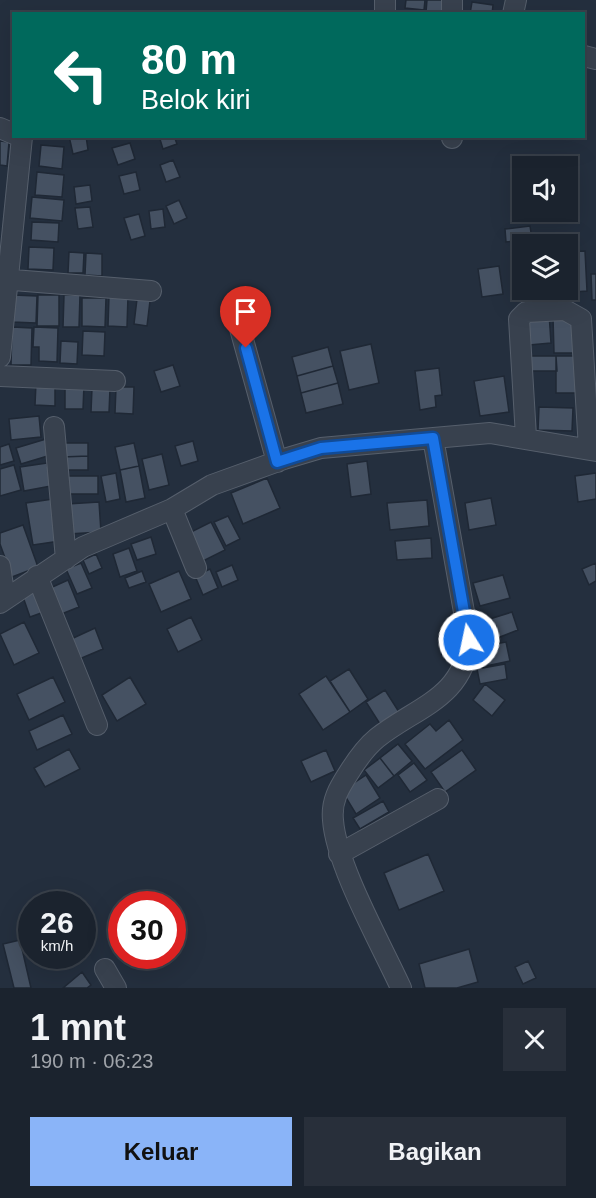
<!DOCTYPE html>
<html lang="id">
<meta charset="utf-8">
<style>
:root{--surface:#1b232e;--page:#282f3a;--text:#f1f3f6;--muted:#a0a4aa;--line:#39404a;--accent:#8ab4f8}
body{margin:0;font-family:Helvetica,sans-serif;background:var(--page);color:var(--text);height:100vh;display:flex;flex-direction:column;font-size:22px;white-space:nowrap}
*{box-sizing:border-box;margin:0}
p{font-size:20px;color:var(--muted)}
.icon{flex:none;width:33px;height:33px;fill:none;stroke:currentColor;stroke-width:2;stroke-linecap:round;stroke-linejoin:round}
.map{position:relative;height:988px;overflow:hidden}
.sheet{display:flex;flex-direction:column;background:var(--surface);flex:1}
.sheet>*{flex:none}
.banner{position:absolute;left:12px;top:12px;width:573px;height:126px;border-radius:0px;box-shadow:0 6px 24px #0002,0 0 0 2px var(--line);background:#00695c;color:#fff;overflow:hidden}
.buttons{position:absolute;left:512px;top:156px;display:grid;gap:12px}
.buttons a{display:grid;place-items:center;width:66px;height:66px;border-radius:0px;background:var(--surface);box-shadow:0 6px 24px #0002,0 0 0 2px var(--line);font-size:30px}
.speed{position:absolute;left:18px;top:891px;display:flex;gap:12px;font-size:30px;font-weight:700;text-align:center}
.speed>*{display:grid;place-content:center;width:78px;height:78px;border-radius:50%;background:var(--surface);box-shadow:0 6px 24px #0002,0 0 0 2px var(--line);line-height:1}
.speed small{font-size:15px;font-weight:400}
.speed .limit{border:9px solid #d22;background:#fff;color:#111}
.pin{position:absolute;display:grid;place-items:center;width:51px;height:51px;color:#fff;margin:-62px -26px;border-radius:50% 50% 50% 0;rotate:-45deg;box-shadow:0 0 6px #0007}
.pin .icon{rotate:45deg}
.me{position:absolute;width:66px;margin:-33px;rotate:350deg;stroke-linejoin:round;filter:drop-shadow(0 0 4px #0008)}
.turn{display:flex;align-items:center;gap:21px;height:126px;padding:0 30px;font-size:27px}
.turn .icon{width:78px;height:78px;stroke-width:2.5}
.turn b{display:block;font-size:42px;line-height:51px}
.round{display:grid;place-items:center;flex:none;width:63px;height:63px;border-radius:0px;background:var(--page)}
.headline{display:flex;align-items:center;justify-content:space-between;height:102px;padding:0 30px}
h1{font-size:36px;font-weight:700;line-height:45px}
.cta{display:flex;gap:12px;margin-top:auto;padding:12px 30px}
.cta a{flex:1;height:69px;border-radius:0px;background:var(--accent);color:#111;font-size:24px;font-weight:700;line-height:69px;text-align:center}
.cta a+a{background:var(--page);color:var(--text)}
.map>svg:first-child{display:block}
.building{fill:#455162;stroke:#1f2835;stroke-width:1.5}
.lines{fill:none;stroke-linecap:round;stroke-linejoin:round}
.street-casing{stroke:#565f6c;stroke-width:22}
.street{stroke:#38414e;stroke-width:20}
.route-casing{stroke:#114b97;stroke-width:15}
.route{stroke:#1a73e8;stroke-width:10}
</style>
<div class="map">
<svg width="596" height="988" viewBox="0 0 596 988">
<rect width="100%" height="100%" fill="#242f3e"/>
<!-- building -->
<path class="building" d="M406,0H425L424,10L405,8Z
M427,0H444L442,14L426,12Z
M472,2L493,5L492,14H470Z
M69,136H86L88,150L73,154Z
M159,136H174L177,144L163,149Z
M0,141L9,142L7,166L0,165Z
M130,143L135,159L118,165L112,148Z
M41,145L64,147L62,169L39,166Z
M173,160L180,177L166,182L160,165Z
M37,172L64,175L62,197L35,195Z
M136,172L140,190L124,194L119,176Z
M90,185L92,201L76,204L74,187Z
M32,197L64,200L62,221L30,218Z
M179,200L187,218L174,224L166,206Z
M90,207L93,227L78,229L75,208Z
M163,209L165,227L151,229L149,211Z
M139,214L145,236L131,240L124,218Z
M32,222L59,223L58,242L31,240Z
M530,226L532,239L506,242L505,229Z
M29,247L54,248L53,270L28,269Z
M585,251L587,291L560,293V290H567V252Z
M69,252L84,253L83,273H68Z
M86,253L102,254V276L85,275Z
M499,266L503,294L482,297L478,269Z
M591,274H596V300H592Z
M13,295L37,296L36,323L12,322Z
M38,295H59V326H37Z
M64,295H80L79,327H63Z
M109,296H128L127,327L108,326Z
M82,298H106L105,327L82,326Z
M137,299L150,301L147,326L134,324Z
M549,313L551,343L529,345L526,315Z
M573,316L574,353H554L553,317Z
M12,327L32,328L31,365H11Z
M34,327L58,328L57,362L39,361V347H33Z
M83,331L105,332L104,356L82,355Z
M61,341L78,342L77,364L60,363Z
M371,344L379,383L349,390L340,351Z
M328,347L333,366L297,376L292,357Z
M531,356H556L557,371H531Z
M556,356H578V393H556Z
M173,365L180,386L161,392L154,371Z
M333,366L338,383L301,393L297,376Z
M439,368L442,395L435,396L436,407L420,410L415,371Z
M504,376L509,412L480,416L474,381Z
M36,383H55V406L35,405Z
M338,383L343,404L306,413L301,393Z
M65,385H84L83,409H65Z
M116,387H134L133,414L115,413Z
M92,388L110,389L109,412H91Z
M539,407L573,408L572,431L538,430Z
M39,416L41,437L11,440L9,419Z
M46,439L51,455L21,464L16,448Z
M193,441L198,461L181,466L175,446Z
M62,443H88V456L62,457Z
M134,443L139,466L120,470L115,447Z
M9,444L14,461L0,465V447Z
M162,454L169,485L149,490L142,459Z
M88,456V470H62V457Z
M367,461L371,494L351,497L347,464Z
M47,463L51,486L24,491L20,467Z
M14,465L21,490L0,496V469Z
M139,466L145,498L126,502L120,470Z
M116,473L120,499L106,502L101,476Z
M596,473V499L578,502L575,476Z
M66,476H98V494H66Z
M267,478L280,508L243,524L231,493Z
M491,498L496,525L469,530L465,503Z
M53,499L60,541L33,545L26,503Z
M427,500L429,526L390,530L387,503Z
M99,502L101,532L68,534L67,504Z
M228,516L240,539L226,546L214,522Z
M211,522L225,550L199,563L185,535Z
M23,525L38,567L12,577L0,544V533Z
M151,537L156,554L137,560L131,544Z
M431,538L432,558L397,560L395,541Z
M129,548L137,571L120,577L113,554Z
M96,554L102,568L89,574L83,560Z
M81,563L92,588L77,594L66,569Z
M596,563V581L589,585L582,569Z
M232,565L238,580L222,587L216,572Z
M210,569L218,588L203,595L195,576Z
M142,571L146,582L129,588L125,578Z
M179,571L191,599L161,612L149,584Z
M503,575L510,598L480,606L473,583Z
M68,580L79,607L59,615L48,589Z
M36,589L44,612L30,617L22,594Z
M512,612L518,630L487,642L480,622Z
M191,617L202,640L178,652L167,629Z
M24,622L39,653L14,665L0,634Z
M95,628L103,649L77,660L69,640Z
M506,642L510,661L481,667L478,647Z
M505,664L507,679L480,684L477,669Z
M349,669L368,699L350,712L330,681Z
M326,676L350,712L323,730L299,694Z
M53,677L65,702L29,720L17,694Z
M130,677L146,704L117,721L102,695Z
M485,684L505,700L492,716L473,700Z
M385,690L399,712L380,724L366,702Z
M63,715L72,734L37,750L29,731Z
M449,720L463,740L425,769L405,744L430,724L436,731Z
M398,744L412,761L394,776L380,758Z
M69,749L80,769L45,787L34,768Z
M326,750L335,771L311,782L301,761Z
M462,750L476,770L445,792L431,772Z
M380,758L394,776L378,788L364,770Z
M414,763L427,780L410,792L398,775Z
M366,775L380,798L356,814L342,791Z
M383,801L389,812L360,829L353,818Z
M428,854L444,891L399,910L384,873Z
M20,940L31,988H14L3,944Z
M469,949L478,982L457,988H425L419,964Z
M53,956H73L59,965Z
M528,961L536,978L523,984L515,967Z
M82,972L91,985L87,988H63Z"/>
<g class="lines">
<!-- street casing -->
<g class="street-casing">
<path id="street" d="M385,0V14
M452,14V0
M513,14L516,0
M584,56L596,59
M0,128L14,134
M452,136V138
M0,279L151,291
M239,325L277,462
M0,357L22,137
M0,376L115,381
M54,427L66,559
M526,437L519,319L526,312L565,310L581,319L589,449
M172,509L196,568
M0,566L5,599
M37,576L97,725
M0,603L83,547L172,509L212,485L284,459L321,448L490,433L596,451
M339,854L438,799
M105,969L116,988
M401,988C381,944 336,865 333,820C331,801 339,788 348,774C356,761 366,747 377,738C416,707 464,698 469,640L433,438"/>
</g>
<!-- street -->
<use href="#street" class="street"/>
</g>
<g class="lines">
<!-- route casing -->
<g class="route-casing">
<path id="route" d="M246,348L277,462L321,448L433,438L469,640"/>
</g>
<!-- route -->
<use href="#route" class="route"/>
</g>
</svg>
<div class="buttons">
<a><svg class="icon" aria-label="sound" viewBox="0 0 24 24"><path d="M4 9h4l5-4v14l-5-4H4zM17 9q2 3 0 6"/></svg></a>
<a><svg class="icon" aria-label="layers" viewBox="0 0 24 24"><path d="M12 4l9 5-9 5-9-5zM3 14l9 5 9-5"/></svg></a>
</div>
<div class="speed"><div>26<small>km/h</small></div><div class="limit">30</div></div>
<div class="pin" style="left:246px;top:348px;background:#d93025"><svg class="icon" aria-label="arrive" viewBox="0 0 24 24"><path d="M6 21V4h12l-3 4 3 4H6"/></svg></div>
<svg class="me" style="left:469px;top:640px" viewBox="-20 -20 40 40"><circle r="17" fill="#1a73e8" stroke="#fff" stroke-width="3"/><path d="M0-11L8 9 0 5-8 9z" fill="#fff"/></svg>
<div class="banner">
<div class="turn"><svg class="icon" aria-label="left" viewBox="0 0 24 24"><path d="M17 20v-9H6M10 6l-5 5 5 5"/></svg><div><b>80 m</b>Belok kiri</div></div>
</div>
</div>
<section class="sheet">
<div class="headline"><div><h1>1 mnt</h1><p>190 m · 06:23</p></div><a class="round"><svg class="icon" aria-label="close" viewBox="0 0 24 24"><path d="M6 6l12 12M18 6L6 18"/></svg></a></div>
<div class="cta"><a>Keluar</a><a>Bagikan</a></div>
</section>
